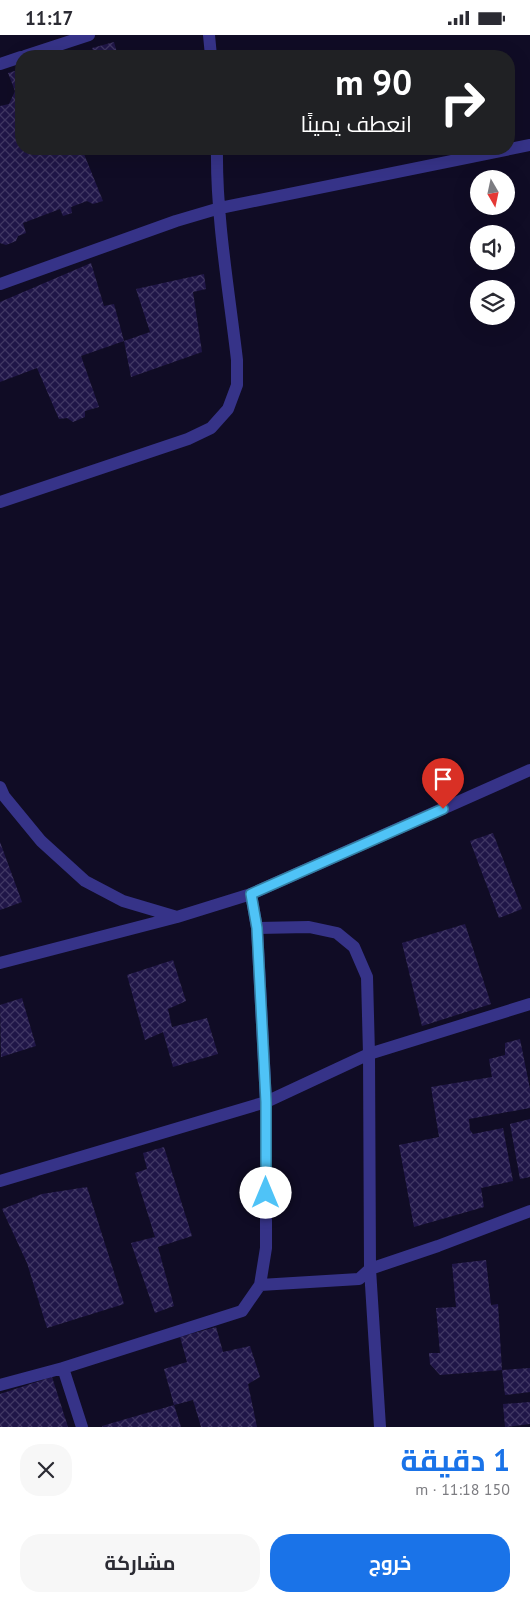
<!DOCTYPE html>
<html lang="ar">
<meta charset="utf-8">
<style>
:root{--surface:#fff;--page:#f7f7f7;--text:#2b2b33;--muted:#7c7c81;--accent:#1a73e8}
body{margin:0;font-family:"PT Sans",Cairo,sans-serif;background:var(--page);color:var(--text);direction:rtl;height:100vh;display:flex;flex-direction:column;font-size:19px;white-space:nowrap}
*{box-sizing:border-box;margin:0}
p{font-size:16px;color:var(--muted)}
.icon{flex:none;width:28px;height:28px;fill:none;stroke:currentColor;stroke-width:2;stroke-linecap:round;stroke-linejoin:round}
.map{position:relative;height:1392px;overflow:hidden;direction:ltr}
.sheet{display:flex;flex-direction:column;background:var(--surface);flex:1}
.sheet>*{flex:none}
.guide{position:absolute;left:15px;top:15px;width:500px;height:105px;border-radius:20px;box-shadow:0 5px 20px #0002;direction:rtl;background:#202124;color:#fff;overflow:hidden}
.needle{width:32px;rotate:171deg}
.buttons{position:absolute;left:470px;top:135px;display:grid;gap:10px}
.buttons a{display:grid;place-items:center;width:45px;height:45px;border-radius:50%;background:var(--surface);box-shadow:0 5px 20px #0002;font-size:25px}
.pin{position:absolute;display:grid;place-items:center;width:42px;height:42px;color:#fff;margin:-51px -21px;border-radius:50% 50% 50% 0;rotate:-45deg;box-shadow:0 0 5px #0007}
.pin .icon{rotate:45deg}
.me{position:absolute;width:55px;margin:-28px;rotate:0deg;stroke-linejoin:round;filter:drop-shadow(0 0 4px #0008)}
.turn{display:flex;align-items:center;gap:18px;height:105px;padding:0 20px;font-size:22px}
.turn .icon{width:65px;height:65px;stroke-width:2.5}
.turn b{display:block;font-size:35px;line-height:42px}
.round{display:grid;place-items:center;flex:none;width:52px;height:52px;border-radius:20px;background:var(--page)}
.overview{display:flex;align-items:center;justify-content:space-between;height:85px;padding:0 20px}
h1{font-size:30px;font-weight:700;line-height:38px;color:var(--accent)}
.primary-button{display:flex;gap:10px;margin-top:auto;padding:10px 20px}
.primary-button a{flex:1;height:58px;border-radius:20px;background:var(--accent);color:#fff;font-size:20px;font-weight:700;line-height:58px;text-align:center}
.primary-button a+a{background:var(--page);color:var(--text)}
.status{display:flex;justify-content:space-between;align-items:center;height:35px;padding:0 25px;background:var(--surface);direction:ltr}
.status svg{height:14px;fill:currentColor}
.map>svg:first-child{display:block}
.building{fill:url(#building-cross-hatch)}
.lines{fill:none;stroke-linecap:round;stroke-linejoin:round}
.street{stroke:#363388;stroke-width:12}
.route-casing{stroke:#337fa1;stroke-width:12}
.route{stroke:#4fc3f7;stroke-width:9}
</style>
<div class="status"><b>11:17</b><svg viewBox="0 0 49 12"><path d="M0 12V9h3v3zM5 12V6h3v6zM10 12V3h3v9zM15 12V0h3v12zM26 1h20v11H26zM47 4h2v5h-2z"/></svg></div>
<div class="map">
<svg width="530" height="1392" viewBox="0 0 530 1392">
<defs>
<pattern id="building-cross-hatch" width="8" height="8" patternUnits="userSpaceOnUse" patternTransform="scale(1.25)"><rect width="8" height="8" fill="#201648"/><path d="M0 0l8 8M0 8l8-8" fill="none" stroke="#403763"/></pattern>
</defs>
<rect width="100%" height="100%" fill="#100c25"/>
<!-- building -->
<path class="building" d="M114,7L118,21H95L92,13Z
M21,34V114H82L103,166L93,169L87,166L71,172L72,178L63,181L60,174L23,188L26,198L18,201L16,206L6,210L0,208V71L9,69L15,56L8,38Z
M91,228L104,271L114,269L124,306L81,321L99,372L85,376V382L73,387L67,383L59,384L37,333L0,347V267Z
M204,239L206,254L193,257L202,317L131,342L124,306L150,297L136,254Z
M493,798L522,874L499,883L470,806Z
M0,807L22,867L0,875Z
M465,889L491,969L422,991L402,908Z
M173,925L186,966L168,974L172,992L207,983L218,1019L173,1032L163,997L145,1005L127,940Z
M22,963L36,1011L1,1022L0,970Z
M520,1004L530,1054V1073L469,1084L470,1095L473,1099L503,1093L513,1146L481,1153L484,1172L414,1192L399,1110L439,1102L431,1052L492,1042L489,1024L505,1020V1008Z
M530,1084V1142L520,1144L510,1089Z
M164,1112L192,1201L158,1212L174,1271L155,1278L131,1208L155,1202L135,1138L147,1134L143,1118Z
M87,1152L124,1269L47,1293L27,1228L2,1174L42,1159Z
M486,1225L491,1270L498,1269L502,1335L440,1340L430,1329L429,1318H440L436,1273L456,1272L452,1229Z
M216,1292L223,1317L250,1311L260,1342L248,1349L257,1392H201L193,1365L174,1370L164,1334L187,1327L180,1302Z
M530,1333V1357L505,1360L502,1335Z
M52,1342L68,1392H0V1359Z
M530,1367V1389L505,1392L503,1369Z
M174,1370L181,1392H102V1391Z"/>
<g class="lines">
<!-- street -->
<path class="street" d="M209,0L211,21
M25,21L89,0
M0,29L21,22
M0,249L176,186L220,173L530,110
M0,467L188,404L211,393L228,374L237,350V325C229,256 216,182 217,114
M0,752L4,761L41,806L85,846L123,866L177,882L251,859L530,735
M257,893L309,892L337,898L354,912L367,942L369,1019L370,1234L380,1392
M0,928L177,882
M0,1146L266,1067L369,1019L530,969
M260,1250L359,1244L370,1234L438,1211L530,1176
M63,1333L82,1392
M0,1350L63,1333L242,1276L260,1250L266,1213V1067L257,893L251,859"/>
</g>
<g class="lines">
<!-- route casing -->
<g class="route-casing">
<path id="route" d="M266,1158V1067L257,893L251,859L443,774"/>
</g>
<!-- route -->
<use href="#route" class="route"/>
</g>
</svg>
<div class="buttons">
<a><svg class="needle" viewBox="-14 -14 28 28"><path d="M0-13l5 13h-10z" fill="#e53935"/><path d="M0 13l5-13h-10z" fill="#7c7c81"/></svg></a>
<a><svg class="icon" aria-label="sound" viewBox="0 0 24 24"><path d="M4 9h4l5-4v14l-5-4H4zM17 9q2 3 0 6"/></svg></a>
<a><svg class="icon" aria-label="layers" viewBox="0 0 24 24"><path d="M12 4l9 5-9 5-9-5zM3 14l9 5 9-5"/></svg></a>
</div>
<div class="pin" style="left:443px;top:774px;background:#d93025"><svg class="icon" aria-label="arrive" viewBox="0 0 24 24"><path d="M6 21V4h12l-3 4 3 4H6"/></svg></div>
<svg class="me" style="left:266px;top:1158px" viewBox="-20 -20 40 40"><circle r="19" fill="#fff"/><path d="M0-13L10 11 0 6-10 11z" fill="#4fc3f7"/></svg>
<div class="guide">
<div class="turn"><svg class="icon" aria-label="right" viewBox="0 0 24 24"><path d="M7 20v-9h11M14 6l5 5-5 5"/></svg><div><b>90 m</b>انعطف يمينًا</div></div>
</div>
</div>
<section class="sheet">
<div class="overview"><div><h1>1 دقيقة</h1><p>150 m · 11:18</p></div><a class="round"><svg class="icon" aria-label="close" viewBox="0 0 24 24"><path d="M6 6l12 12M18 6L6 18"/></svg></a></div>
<div class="primary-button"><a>خروج</a><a>مشاركة</a></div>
</section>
